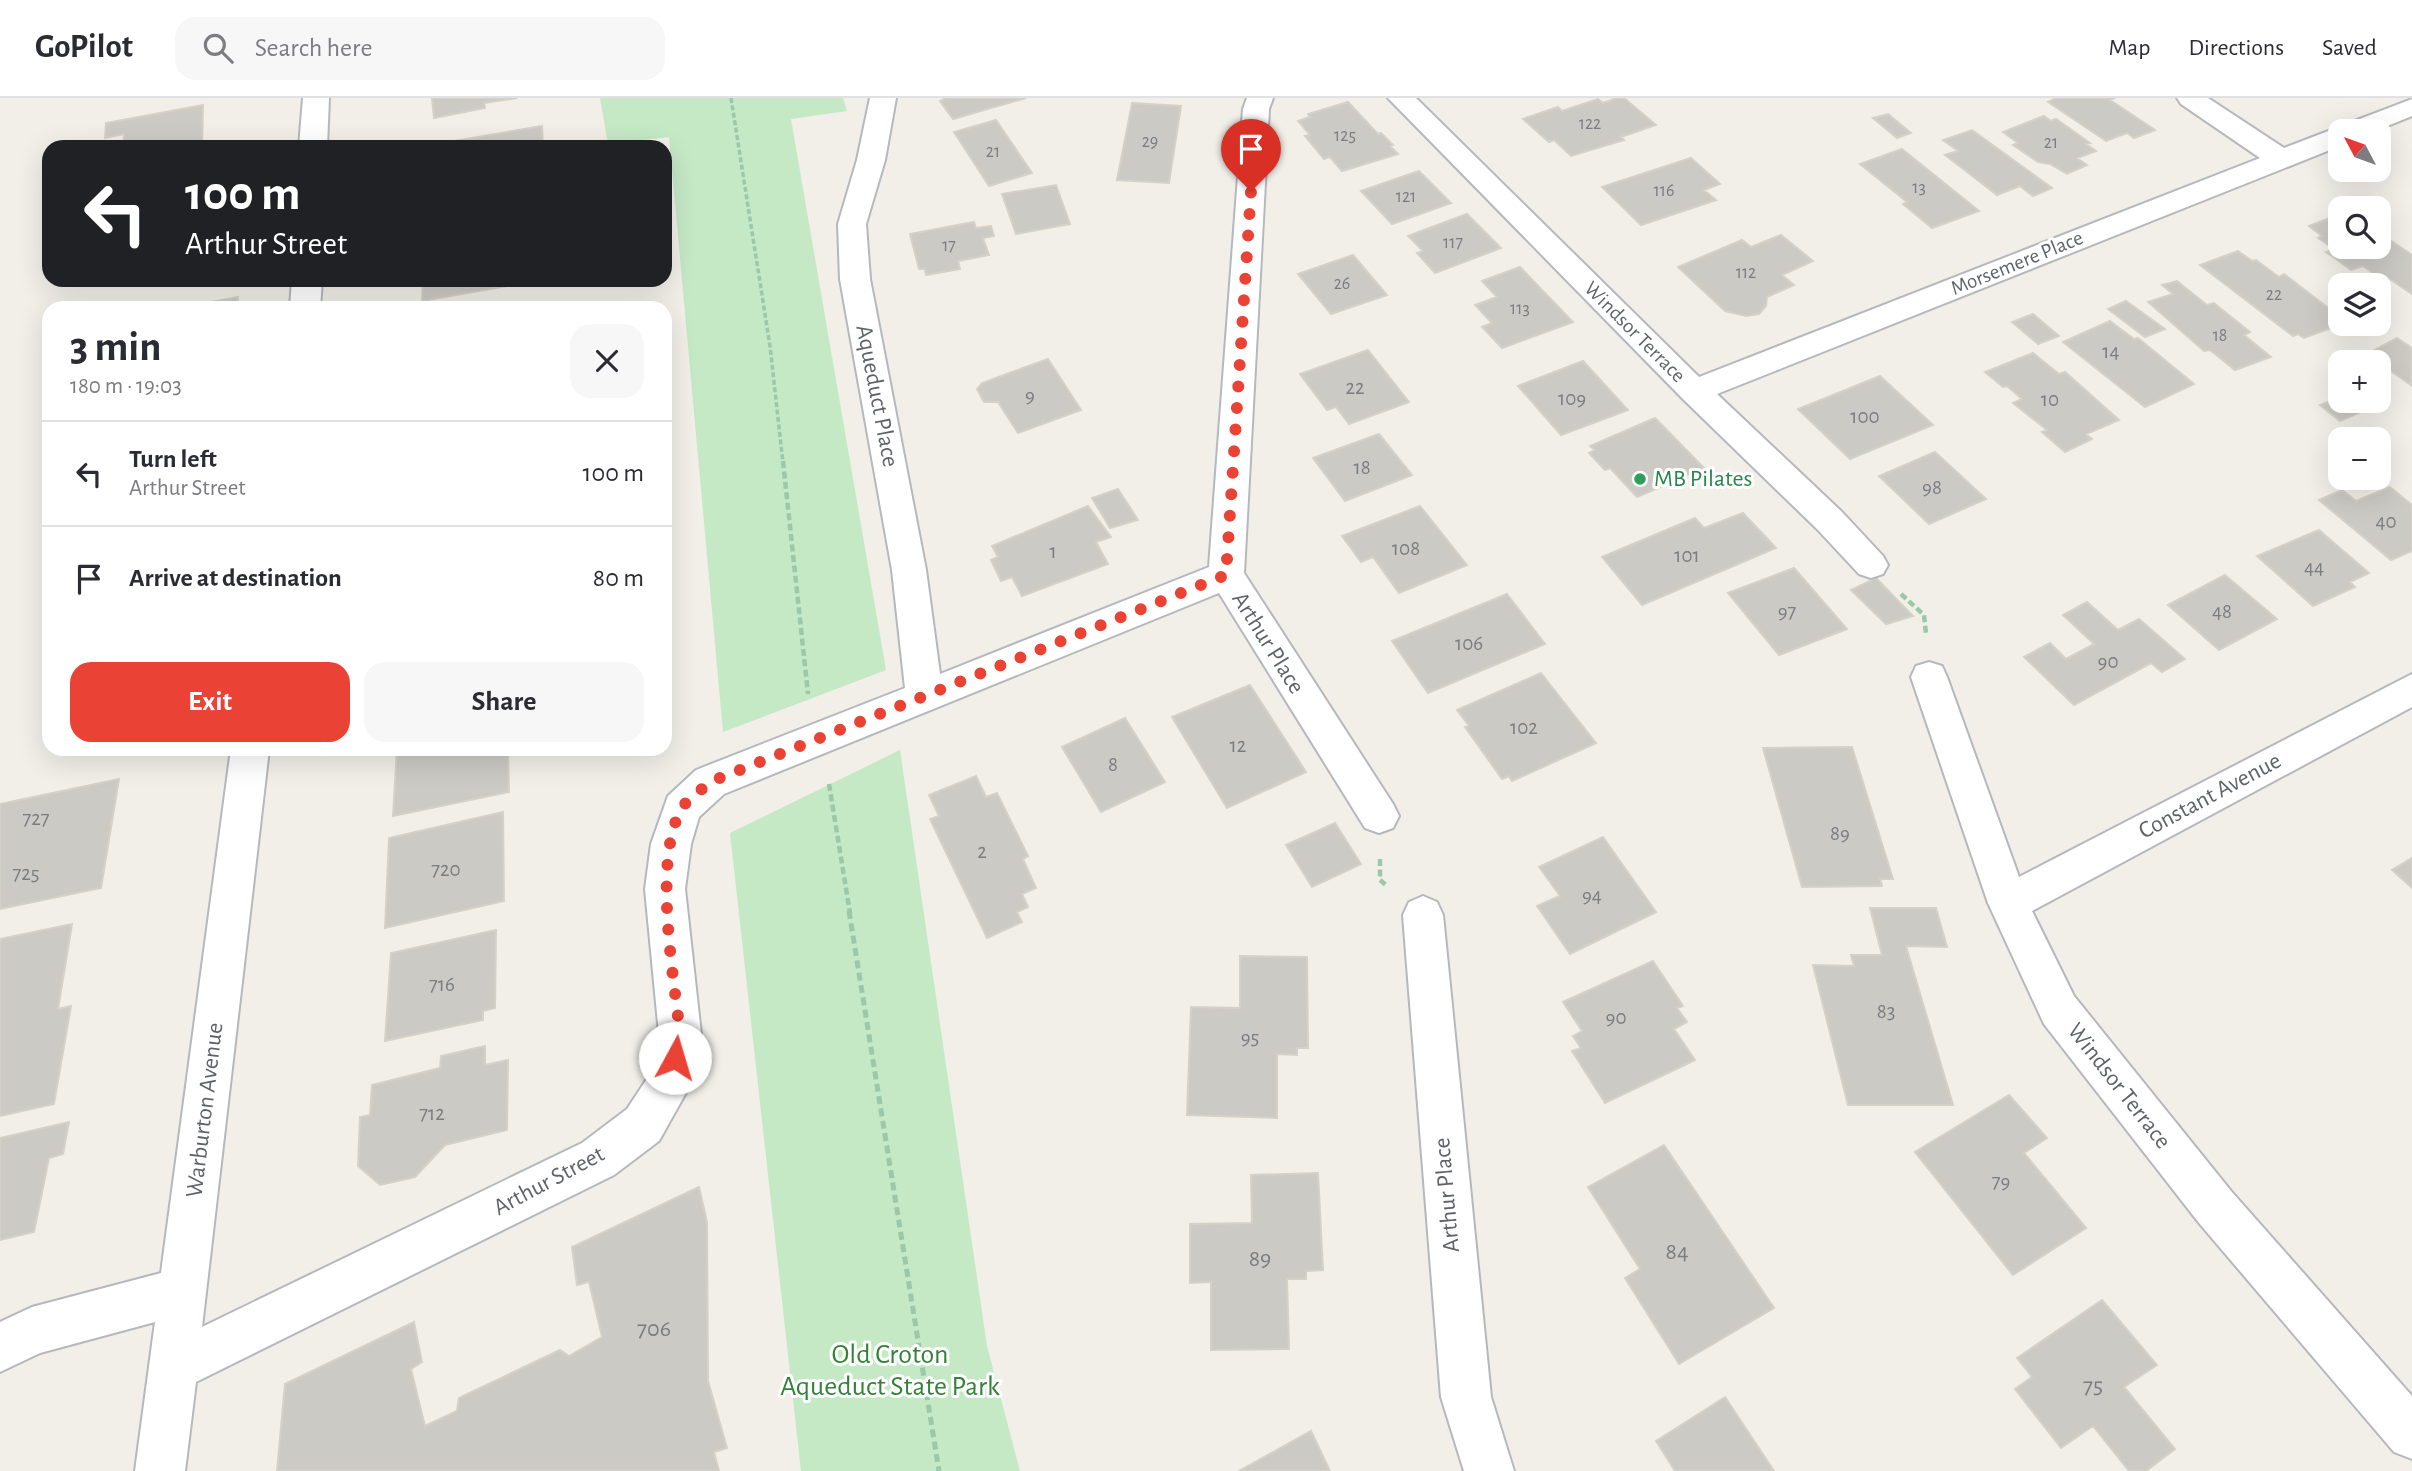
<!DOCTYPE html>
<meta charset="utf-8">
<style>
:root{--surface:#fff;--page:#f7f7f7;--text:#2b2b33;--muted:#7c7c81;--line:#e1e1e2;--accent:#ea4335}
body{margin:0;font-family:"Alegreya Sans",sans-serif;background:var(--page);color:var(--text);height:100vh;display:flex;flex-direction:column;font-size:26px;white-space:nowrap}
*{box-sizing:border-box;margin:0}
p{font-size:23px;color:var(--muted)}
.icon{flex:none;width:38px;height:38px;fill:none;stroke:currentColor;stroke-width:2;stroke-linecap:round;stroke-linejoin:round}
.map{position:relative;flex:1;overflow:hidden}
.sheet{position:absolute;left:42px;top:203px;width:630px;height:455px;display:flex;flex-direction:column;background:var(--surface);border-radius:21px;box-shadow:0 7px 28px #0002}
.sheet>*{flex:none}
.hud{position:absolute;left:42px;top:42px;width:630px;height:147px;border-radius:21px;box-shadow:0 7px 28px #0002;background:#202124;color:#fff;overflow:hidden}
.needle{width:46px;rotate:311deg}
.tools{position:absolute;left:2328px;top:21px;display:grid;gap:14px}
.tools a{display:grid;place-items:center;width:63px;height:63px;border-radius:14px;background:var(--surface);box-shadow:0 7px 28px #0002;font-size:35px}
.pin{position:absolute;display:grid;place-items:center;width:60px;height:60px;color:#fff;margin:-72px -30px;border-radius:50% 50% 50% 0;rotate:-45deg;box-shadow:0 0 7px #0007}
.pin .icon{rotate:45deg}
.me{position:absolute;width:77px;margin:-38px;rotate:6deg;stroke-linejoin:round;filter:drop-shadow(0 0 5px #0008)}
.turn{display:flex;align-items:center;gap:24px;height:147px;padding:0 28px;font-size:32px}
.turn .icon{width:91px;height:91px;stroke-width:2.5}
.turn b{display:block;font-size:49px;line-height:60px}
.round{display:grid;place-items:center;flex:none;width:74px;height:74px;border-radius:21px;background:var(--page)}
.head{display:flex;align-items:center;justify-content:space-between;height:119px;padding:0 28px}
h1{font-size:42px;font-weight:600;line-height:52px}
.cta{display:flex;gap:14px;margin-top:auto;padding:14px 28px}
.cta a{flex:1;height:80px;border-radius:21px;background:var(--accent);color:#fff;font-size:28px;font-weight:600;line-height:80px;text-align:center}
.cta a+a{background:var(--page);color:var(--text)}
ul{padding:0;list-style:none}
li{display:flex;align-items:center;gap:21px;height:105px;padding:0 28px;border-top:2px solid var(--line)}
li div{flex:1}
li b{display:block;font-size:26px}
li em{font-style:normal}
header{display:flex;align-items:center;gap:42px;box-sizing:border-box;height:98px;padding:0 35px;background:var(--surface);border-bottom:2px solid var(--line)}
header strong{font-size:33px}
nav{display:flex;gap:38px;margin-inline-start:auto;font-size:24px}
.search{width:490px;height:63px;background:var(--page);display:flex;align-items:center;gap:18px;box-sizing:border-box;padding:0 24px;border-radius:21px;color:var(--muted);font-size:26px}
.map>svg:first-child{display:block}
.green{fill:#c5e8c5}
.building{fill:#cccac5;stroke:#d6d1c6;stroke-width:2}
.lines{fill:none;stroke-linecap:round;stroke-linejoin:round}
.minor-casing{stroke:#b5b8bc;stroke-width:4}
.path-far2{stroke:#9cc7a9;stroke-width:3.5;stroke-dasharray:5 2.5;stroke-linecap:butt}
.path-far1{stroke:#9cc7a9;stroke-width:4.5;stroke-dasharray:7 3.5;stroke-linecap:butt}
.path{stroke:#9cc7a9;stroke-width:5;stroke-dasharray:8 4.5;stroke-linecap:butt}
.minor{fill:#fff;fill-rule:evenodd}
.route{stroke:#ea4335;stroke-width:12;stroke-dasharray:0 21.6}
.leisure-dot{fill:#2e9e5b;stroke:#fff;stroke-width:2.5}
.labels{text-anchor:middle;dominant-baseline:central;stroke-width:6;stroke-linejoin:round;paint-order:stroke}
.far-number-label{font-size:18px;fill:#7a7d7f}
.far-street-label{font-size:21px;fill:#5f6368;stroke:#fff}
.number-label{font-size:21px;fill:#7a7d7f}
.street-label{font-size:24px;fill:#5f6368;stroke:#fff}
.leisure-label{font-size:24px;fill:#27864d;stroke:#fff;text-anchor:start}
.near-number-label{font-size:24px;fill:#7a7d7f}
.near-park-label{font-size:28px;fill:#348238;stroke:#fff}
</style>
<header>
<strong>GoPilot</strong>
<div class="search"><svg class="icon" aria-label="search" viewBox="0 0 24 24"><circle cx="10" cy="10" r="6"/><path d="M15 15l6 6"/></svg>Search here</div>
<nav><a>Map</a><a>Directions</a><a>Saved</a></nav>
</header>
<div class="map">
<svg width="2412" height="1373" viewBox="0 0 2412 1373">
<rect width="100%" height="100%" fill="#f1efe8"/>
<!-- green -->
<path class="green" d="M600,0H843L847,13L791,21L886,572L723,634L669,39L608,46Z
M900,652L987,1248L1020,1373H801L730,735Z"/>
<!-- building -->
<path class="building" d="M432,0H517L484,5L485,10L434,20Z
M946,0H1026L953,21L940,3Z
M1617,0H1624L1656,27L1621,39L1624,42L1571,58L1554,42L1549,44L1523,21L1558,9L1562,13L1598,1L1603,5Z
M2056,0H2115L2110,2L2155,32L2134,40L2127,35L2106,43L2048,4Z
M1348,4L1378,36L1381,35L1393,47L1390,48L1398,56L1342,73L1330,59L1324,61L1305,38L1310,37L1298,23L1310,19L1308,16Z
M1132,5L1181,8L1169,85L1117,82Z
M203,7L202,49H123L124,36L105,40L106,25Z
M1888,16L1911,35L1897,40L1873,20Z
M2044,18L2051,23L2056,21L2090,45L2086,46L2096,53L2077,60L2087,67L2067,76L2050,66L2038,64L2013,47L2018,45L2003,34Z
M996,22L1032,75L989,88L954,34Z
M542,28L543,49H442V45Z
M1972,32L2052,90L2033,98L2020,88L1997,97L1945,57L1958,53L1943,42Z
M1902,51L1979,113L1932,130L1903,106L1907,104L1860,66Z
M1691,60L1720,86L1704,92L1716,102L1641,127L1602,89Z
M1419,73L1451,105L1392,126L1361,93Z
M1056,87L1070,126L1016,136L1002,96Z
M1467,116L1501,150L1435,175L1417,155L1423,153L1408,138Z
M2340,116V149H2378V134L2412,157V196L2387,179L2381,181L2363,168L2351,172L2326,154L2334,151L2318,140L2322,138L2309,128Z
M974,124L976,130L991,128L994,138L983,140L989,157L958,163L960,171L926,177L925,171H919L910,136Z
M1781,137L1813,163L1782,177L1794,187L1767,199L1766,208L1759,216L1746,218L1725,213L1678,169L1742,142L1751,149Z
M2238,153L2252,163L2256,162L2279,179L2284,176L2327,209L2342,226L2304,240L2298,236L2293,238L2200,167Z
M1353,157L1387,197L1331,216L1298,176Z
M1520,169L1573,224L1502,250L1482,229L1492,225L1475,207L1497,199L1482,183Z
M423,182H513V187L422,203Z
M2177,183L2207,207L2214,205L2250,234L2244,237L2271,259L2235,272L2210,252L2204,253L2148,204L2173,196L2162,187Z
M238,199L237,210H183L184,209Z
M2126,203L2165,231L2145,239L2108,211Z
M2033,216L2059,238L2038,246L2012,224Z
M2110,223L2134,241L2138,240L2194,286L2145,309L2063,244Z
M2397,240L2412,250L2411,287L2367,256Z
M1368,252L1409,304L1349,326L1336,309L1327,312L1300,276Z
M2033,255L2059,276L2065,274L2119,322L2086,336L2092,341L2065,354L2042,334L2047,332L2013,305L2022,301L2007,288L2003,289L1985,274Z
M1048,261L1081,312L1018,335L998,304H984L977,291L982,285Z
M1583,263L1628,312L1561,337L1518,288Z
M1880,278L1933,327L1850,361L1798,311Z
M2338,300L2340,303L2358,315L2340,323L2320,307Z
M1655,320L1704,370L1637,399L1610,370L1605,372L1589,355L1595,352L1590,348Z
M1379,336L1412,377L1345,403L1313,360Z
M1935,354L1986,401L1929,426L1879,378Z
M2390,389L2412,407V453L2391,462L2319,402L2342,392L2356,403Z
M1118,391L1138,422L1110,430L1092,400Z
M1088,408L1111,439L1096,444L1108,466L1022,498L1012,479L1001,483L991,462L998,459L992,448Z
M1420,408L1467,467L1399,495L1373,459L1361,464L1342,438Z
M1743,415L1776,450L1642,507L1602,459L1695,420L1704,430Z
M2319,432L2369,475L2350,484L2355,489L2313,508L2257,458Z
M1794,470L1847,531L1779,557L1728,495Z
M2225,477L2277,521L2219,552L2168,507Z
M1876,480L1913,518L1886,526L1851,492Z
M1507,496L1545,546L1428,595L1392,543Z
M2087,504L2118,532L2139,521L2185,561L2162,574L2151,565L2074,607L2024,559L2050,545L2066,561L2094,546L2063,517Z
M1541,575L1596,645L1512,683L1509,678L1502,681L1465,629L1469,628L1457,612Z
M1250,587L1306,674L1227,710L1172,619Z
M1125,620L1165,684L1101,714L1062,649Z
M1852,649L1893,781H1880L1882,788L1802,789L1763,650Z
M397,651H508L509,694L393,718Z
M976,678L986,699L997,695L1028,758L1023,761L1036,790L1022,796L1028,809L1017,814L1022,824L987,840L930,721L939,718L929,697Z
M119,681L101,790L0,811V706Z
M503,714L504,803L385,830L389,740Z
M1335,725L1361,766L1312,789L1286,747Z
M1603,739L1656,814L1570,856L1537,808L1560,798L1539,769Z
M2412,760V790L2392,772Z
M1870,810H1936L1947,849L1906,848L1953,1007H1848L1813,867L1854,868L1851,857H1882Z
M72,826L58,911L71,908L54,1006L0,1018V841Z
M496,832L495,910L483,913V922L385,943L391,855Z
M1240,858L1307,859L1308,950H1297V957L1277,956V1020L1187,1017L1191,909L1240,910Z
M1653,863L1683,908L1677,910L1687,924L1674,931L1695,962L1605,1005L1572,953L1581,950L1573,938L1582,933L1563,904Z
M485,948V967L508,962L507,1032L445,1047L415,1079L380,1087L358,1068L360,1019L370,1017L372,987L440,970L441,958Z
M2009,997L2047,1040L2024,1055L2086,1130L2013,1177L1915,1054Z
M69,1024L63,1056L49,1060L34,1134L0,1142V1040Z
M1664,1047L1774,1210L1679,1266L1625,1180L1640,1171L1588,1089Z
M1318,1075L1323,1172L1306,1173V1181H1287L1289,1251L1211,1252V1184L1190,1185V1126L1252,1125L1251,1077Z
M699,1089L707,1124L708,1283L727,1350L714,1354L719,1373H277L285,1286L414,1224L422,1264L411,1271L425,1328L457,1313L459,1300L560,1252L569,1258L602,1239L589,1184L577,1187L572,1149Z
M2102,1202L2157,1267L2124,1289L2175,1351L2146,1373H2129L2093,1328L2061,1350L2015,1291L2032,1279L2017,1260Z
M1725,1299L1774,1373H1675L1656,1343Z
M1311,1333L1330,1373H1239Z"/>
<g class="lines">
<!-- minor casing -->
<g class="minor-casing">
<path id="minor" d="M303,0H329L327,49H299Z
M870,0H896L885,62L866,126L870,181L926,472L940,576L1209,469L1243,11L1247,0H1273L1269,11L1244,475L1393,706L1399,718L1393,730L1379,735L1365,730L1219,495L724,696L699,719L691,746L685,791L701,936L692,984L659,1043L614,1077L196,1284L185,1373H135L155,1224L40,1255L0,1274V1224L32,1209L161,1175L231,651H269L202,1229L582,1045L627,1011L650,976L659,936L645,791L651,746L668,698L696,672L905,590L892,472L840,181L838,126L857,62Z
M1388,0H1416L1699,279L2260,60L2181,6L2177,0H2208L2284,50L2412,1V18L2375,33H2340V48L1717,296L1842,414L1883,458L1888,467L1883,476L1871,480L1859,476L1818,432L1683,301Z
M292,182H322L320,210H290Z
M1929,564L1942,568L1947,579L2019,779L2412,576V609L2032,813L2074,898L2231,1093L2412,1298V1361L2394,1354L2199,1125L2044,926L1988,805L1911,579L1916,568Z
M1423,798L1437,804L1443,817L1491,1299L1514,1373H1464L1441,1299L1403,817L1409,804Z"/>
</g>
<!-- path-far2 -->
<path class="path-far2" d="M731,0L770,248L783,365"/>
<!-- path-far1 -->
<path class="path-far1" d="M783,363L808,596
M1901,496L1924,517L1926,536
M829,686L850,815
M1380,761V782L1387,788"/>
<!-- path -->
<path class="path" d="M849,813L939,1373"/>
<!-- minor -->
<use href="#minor" class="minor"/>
</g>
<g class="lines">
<!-- route -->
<path class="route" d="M675,960L680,936C674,879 652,760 682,710C688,700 702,692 710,684L1226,477L1251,93"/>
</g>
<!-- markers -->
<circle class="leisure-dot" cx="1640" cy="381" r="7"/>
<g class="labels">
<!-- far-number labels -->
<g class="far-number-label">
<text x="1590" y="26">122</text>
<text x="1345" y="38">125</text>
<text x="1150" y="44">29</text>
<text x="2051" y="45">21</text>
<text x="993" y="54">21</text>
<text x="1919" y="90">13</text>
<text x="1664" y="93">116</text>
<text x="1406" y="99">121</text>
<text x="1453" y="145">117</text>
<text x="949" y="148">17</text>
<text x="1746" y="175">112</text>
<text x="1342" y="186">26</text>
<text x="2274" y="197">22</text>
<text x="1520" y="211">113</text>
<text x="2220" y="238">18</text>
</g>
<!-- far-street labels -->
<g class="far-street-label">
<text transform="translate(2017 165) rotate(-22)">Morsemere Place</text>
<text transform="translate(1635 234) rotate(45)">Windsor Terrace</text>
</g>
<!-- number labels -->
<g class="number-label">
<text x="2111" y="253">14</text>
<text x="1355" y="289">22</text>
<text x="1030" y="297">9</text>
<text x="1572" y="300">109</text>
<text x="2050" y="301">10</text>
<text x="1865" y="318">100</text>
<text x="1362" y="369">18</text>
<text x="1932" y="389">98</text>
<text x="2386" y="423">40</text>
<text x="1406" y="450">108</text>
<text x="1053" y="453">1</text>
<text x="1687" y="457">101</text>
<text x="2314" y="469">44</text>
<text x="1787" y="513">97</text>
<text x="2222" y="513">48</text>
<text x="1469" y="545">106</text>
<text x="2108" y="563">90</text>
<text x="1524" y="629">102</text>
<text x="1238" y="647">12</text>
<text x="1113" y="666">8</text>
<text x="36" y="720">727</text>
<text x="1840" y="735">89</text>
<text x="982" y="753">2</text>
<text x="446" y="771">720</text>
<text x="26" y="775">725</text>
<text x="1592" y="797">94</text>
<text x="442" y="886">716</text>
<text x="1886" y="913">83</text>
<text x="1616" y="919">90</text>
<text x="1250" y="939">95</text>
<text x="432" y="1015">712</text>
<text x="2001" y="1083">79</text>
</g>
<!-- street labels -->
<g class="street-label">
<text transform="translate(877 298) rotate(79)">Aqueduct Place</text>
<text transform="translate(1268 545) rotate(58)">Arthur Place</text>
<text transform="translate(2210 698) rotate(-28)">Constant Avenue</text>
<text transform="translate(2119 988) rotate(52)">Windsor Terrace</text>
<text transform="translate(205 1012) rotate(-83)">Warburton Avenue</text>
<text transform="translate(549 1083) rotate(-28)">Arthur Street</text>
<text transform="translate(1447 1097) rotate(-95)">Arthur Place</text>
</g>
<!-- leisure labels -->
<g class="leisure-label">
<text x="1654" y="381">MB Pilates</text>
</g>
<!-- near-number labels -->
<g class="near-number-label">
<text x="1677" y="1154">84</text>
<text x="1260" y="1161">89</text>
<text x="654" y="1231">706</text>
<text x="2093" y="1288">75</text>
</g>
<!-- near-park labels -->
<g class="near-park-label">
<text x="890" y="1257">Old Croton<tspan x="890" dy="32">Aqueduct State Park</tspan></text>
</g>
</g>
</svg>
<div class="tools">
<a><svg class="needle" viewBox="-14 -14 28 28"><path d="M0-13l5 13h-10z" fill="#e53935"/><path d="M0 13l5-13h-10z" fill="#7c7c81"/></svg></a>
<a><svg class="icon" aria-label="search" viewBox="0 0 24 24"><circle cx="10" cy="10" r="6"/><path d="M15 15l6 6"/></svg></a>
<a><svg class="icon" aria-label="layers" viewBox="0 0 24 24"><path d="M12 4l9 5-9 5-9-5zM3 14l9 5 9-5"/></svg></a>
<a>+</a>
<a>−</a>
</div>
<div class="pin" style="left:1251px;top:93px;background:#d93025"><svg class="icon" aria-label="arrive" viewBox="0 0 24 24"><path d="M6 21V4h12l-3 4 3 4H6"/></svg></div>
<svg class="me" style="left:675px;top:960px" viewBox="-20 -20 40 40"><circle r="19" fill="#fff"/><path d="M0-13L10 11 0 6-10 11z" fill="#ea4335"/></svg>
<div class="hud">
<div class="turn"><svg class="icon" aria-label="left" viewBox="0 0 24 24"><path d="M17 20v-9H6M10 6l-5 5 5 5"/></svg><div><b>100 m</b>Arthur Street</div></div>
</div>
<section class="sheet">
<div class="head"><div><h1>3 min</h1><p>180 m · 19:03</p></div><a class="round"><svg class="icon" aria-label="close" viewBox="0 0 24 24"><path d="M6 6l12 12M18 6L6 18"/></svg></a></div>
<ul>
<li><svg class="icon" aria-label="left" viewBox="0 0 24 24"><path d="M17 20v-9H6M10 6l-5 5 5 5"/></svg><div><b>Turn left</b><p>Arthur Street</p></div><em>100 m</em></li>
<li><svg class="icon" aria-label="arrive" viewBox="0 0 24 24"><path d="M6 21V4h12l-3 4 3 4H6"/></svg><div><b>Arrive at destination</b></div><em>80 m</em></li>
</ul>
<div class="cta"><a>Exit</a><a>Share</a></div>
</section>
</div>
